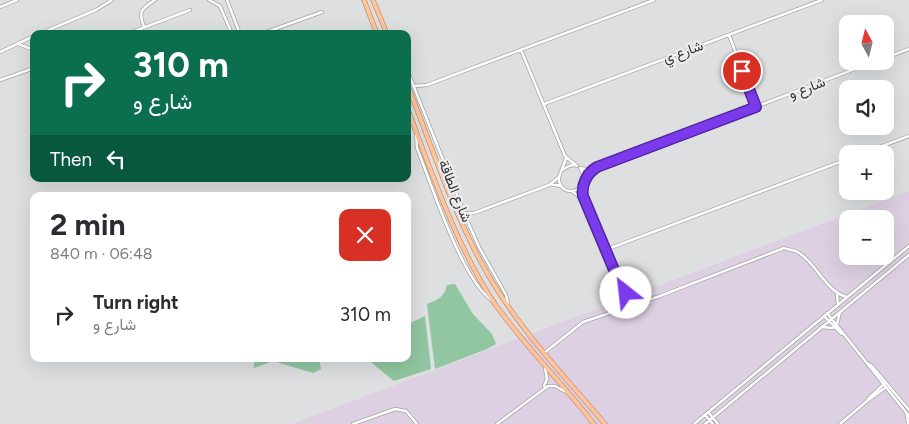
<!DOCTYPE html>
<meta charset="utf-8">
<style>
:root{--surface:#fff;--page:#f2f2f3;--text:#2b2b33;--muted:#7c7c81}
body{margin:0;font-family:Figtree,Vazirmatn,sans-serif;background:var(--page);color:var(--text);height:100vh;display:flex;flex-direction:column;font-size:19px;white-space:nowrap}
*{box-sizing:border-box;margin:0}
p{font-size:16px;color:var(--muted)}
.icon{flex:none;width:28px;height:28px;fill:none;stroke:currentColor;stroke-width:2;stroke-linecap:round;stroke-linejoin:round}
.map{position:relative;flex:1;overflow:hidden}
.details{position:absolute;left:30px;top:192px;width:381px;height:170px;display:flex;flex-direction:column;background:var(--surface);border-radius:10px;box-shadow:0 5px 20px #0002}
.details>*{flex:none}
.top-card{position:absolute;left:30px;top:30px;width:381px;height:152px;border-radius:10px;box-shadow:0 5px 20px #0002;background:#0b6e4f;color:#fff;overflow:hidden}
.needle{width:32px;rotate:353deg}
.buttons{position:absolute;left:839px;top:15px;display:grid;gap:10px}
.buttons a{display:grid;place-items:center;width:55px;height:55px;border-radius:10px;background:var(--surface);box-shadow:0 5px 20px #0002;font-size:25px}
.pin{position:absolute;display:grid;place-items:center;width:42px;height:42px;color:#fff;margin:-21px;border:2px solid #fff;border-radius:50%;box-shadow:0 1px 5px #0007}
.me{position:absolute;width:55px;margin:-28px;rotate:331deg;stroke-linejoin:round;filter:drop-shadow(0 0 4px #0008)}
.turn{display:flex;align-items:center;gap:18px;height:105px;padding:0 20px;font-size:22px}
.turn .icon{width:65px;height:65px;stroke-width:2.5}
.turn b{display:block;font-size:35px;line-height:42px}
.then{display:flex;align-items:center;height:48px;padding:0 20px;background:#0003;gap:10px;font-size:19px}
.round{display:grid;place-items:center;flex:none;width:52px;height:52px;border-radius:10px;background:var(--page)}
.headline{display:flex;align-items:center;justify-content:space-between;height:85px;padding:0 20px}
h1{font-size:30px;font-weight:700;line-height:38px}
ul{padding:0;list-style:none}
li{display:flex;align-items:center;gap:15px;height:75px;padding:0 20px}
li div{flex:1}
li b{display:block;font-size:19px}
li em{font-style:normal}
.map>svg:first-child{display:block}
.industrial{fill:#ded0e3;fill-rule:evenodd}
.green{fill:#91c6a0}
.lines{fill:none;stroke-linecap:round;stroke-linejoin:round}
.minor-casing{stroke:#a2a3a5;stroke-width:4}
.major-casing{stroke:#b4784f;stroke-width:5}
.minor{stroke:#fff;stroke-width:2.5}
.major{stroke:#fdc59f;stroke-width:4}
.route-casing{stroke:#51269a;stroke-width:12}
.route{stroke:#7c3aed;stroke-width:9}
.labels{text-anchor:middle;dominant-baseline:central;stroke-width:4.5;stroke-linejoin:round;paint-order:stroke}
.street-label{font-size:14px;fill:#303031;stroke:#ebecee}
</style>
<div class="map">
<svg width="909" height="424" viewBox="0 0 909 424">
<rect width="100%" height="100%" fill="#dedfe1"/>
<!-- industrial -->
<path class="industrial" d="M909,191V424H292ZM848,219H885V256H848Z"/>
<!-- green -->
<path class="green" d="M455,284L473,314L492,334L496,344L487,349L435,369L427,304C438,300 445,296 447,285Z
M425,316L431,369L394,381L367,359H408V324Z
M254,359H319L321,369L313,373L273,361L254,368Z"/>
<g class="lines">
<!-- minor casing -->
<g class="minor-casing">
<path id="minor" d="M209,0L220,6L232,34
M227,0L240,34
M0,7L17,0
M144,27C138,11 141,9 155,0
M39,34L96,10L112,0
M127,34L190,10
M261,34L322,12
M729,35L756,106
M18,44L34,50
M521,50L565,156L577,166
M0,52L34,36
M885,58L909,49
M408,72L467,220L479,247L506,295L508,303
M0,80L34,68
M414,86L427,85L654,0
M544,104L822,0
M416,134L417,148C432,186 461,277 491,300
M861,154L909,136
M566,157C565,166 558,173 559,181C563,197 583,192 585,179L581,169
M580,168L585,169L597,167L876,61
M562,170L569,166L574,165
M586,178L593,169
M550,184L561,186
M583,186C581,200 610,266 619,281C621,285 624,287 626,290V294L623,297L620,296L617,293V277
M573,192L583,199
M465,213H474L549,185L559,177
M605,250L848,159
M837,295L838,305
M827,313L909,416
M824,316L842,334
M837,324L840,312
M821,327L833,328
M544,353L583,322L660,296L784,248C788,250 795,250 799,253C817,264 826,292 847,297
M867,363L872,366L909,410
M544,386L547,379L545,368
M868,399L884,384
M708,412L718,424
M705,415L713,424
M907,415L908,424
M353,424L395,409L406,411L417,424
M497,424L548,386H555L566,392
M694,424L909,246
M705,424L909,255
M840,424L867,401L885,388"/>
</g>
<!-- major casing -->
<g class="major-casing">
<path id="major" d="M364,0L377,34
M373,0L387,34
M408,86C433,150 455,219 490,278C521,331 565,377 605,424
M408,110C432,173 457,248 495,304C525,346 562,383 594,424"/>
</g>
<!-- minor -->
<use href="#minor" class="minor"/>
<!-- major -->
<use href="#major" class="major"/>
</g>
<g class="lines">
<!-- route casing -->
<g class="route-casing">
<path id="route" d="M626,293V290L617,277L583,196C581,185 587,173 597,167L756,107L742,71"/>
</g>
<!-- route -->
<use href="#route" class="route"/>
</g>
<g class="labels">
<!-- street labels -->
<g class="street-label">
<text transform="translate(683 52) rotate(-20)">شارع ي</text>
<text transform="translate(807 88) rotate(-21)">شارع و</text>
<text transform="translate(455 191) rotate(68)">شارع الطاقة</text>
</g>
</g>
</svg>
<div class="buttons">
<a><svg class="needle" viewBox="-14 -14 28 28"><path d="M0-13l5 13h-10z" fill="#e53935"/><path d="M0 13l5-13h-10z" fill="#7c7c81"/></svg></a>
<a><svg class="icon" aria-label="sound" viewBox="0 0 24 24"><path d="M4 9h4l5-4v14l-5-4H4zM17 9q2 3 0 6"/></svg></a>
<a>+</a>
<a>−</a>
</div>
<div class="pin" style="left:742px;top:71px;background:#d93025"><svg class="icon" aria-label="arrive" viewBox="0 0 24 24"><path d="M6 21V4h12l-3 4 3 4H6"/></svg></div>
<svg class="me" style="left:626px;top:293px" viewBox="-20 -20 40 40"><circle r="19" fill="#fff"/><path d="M0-13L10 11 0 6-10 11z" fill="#7c3aed"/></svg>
<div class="top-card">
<div class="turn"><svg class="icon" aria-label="right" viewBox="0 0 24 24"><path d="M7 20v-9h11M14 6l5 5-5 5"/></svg><div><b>310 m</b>شارع و</div></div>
<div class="then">Then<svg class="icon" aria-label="left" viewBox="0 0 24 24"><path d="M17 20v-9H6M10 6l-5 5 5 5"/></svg></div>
</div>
<section class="details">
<div class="headline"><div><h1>2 min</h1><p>840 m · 06:48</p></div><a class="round" style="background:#d93025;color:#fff"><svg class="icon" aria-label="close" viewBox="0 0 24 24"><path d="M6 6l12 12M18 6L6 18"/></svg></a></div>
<ul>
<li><svg class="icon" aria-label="right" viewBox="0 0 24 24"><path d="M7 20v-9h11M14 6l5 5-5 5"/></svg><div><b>Turn right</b><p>شارع و</p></div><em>310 m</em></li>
</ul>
</section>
</div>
